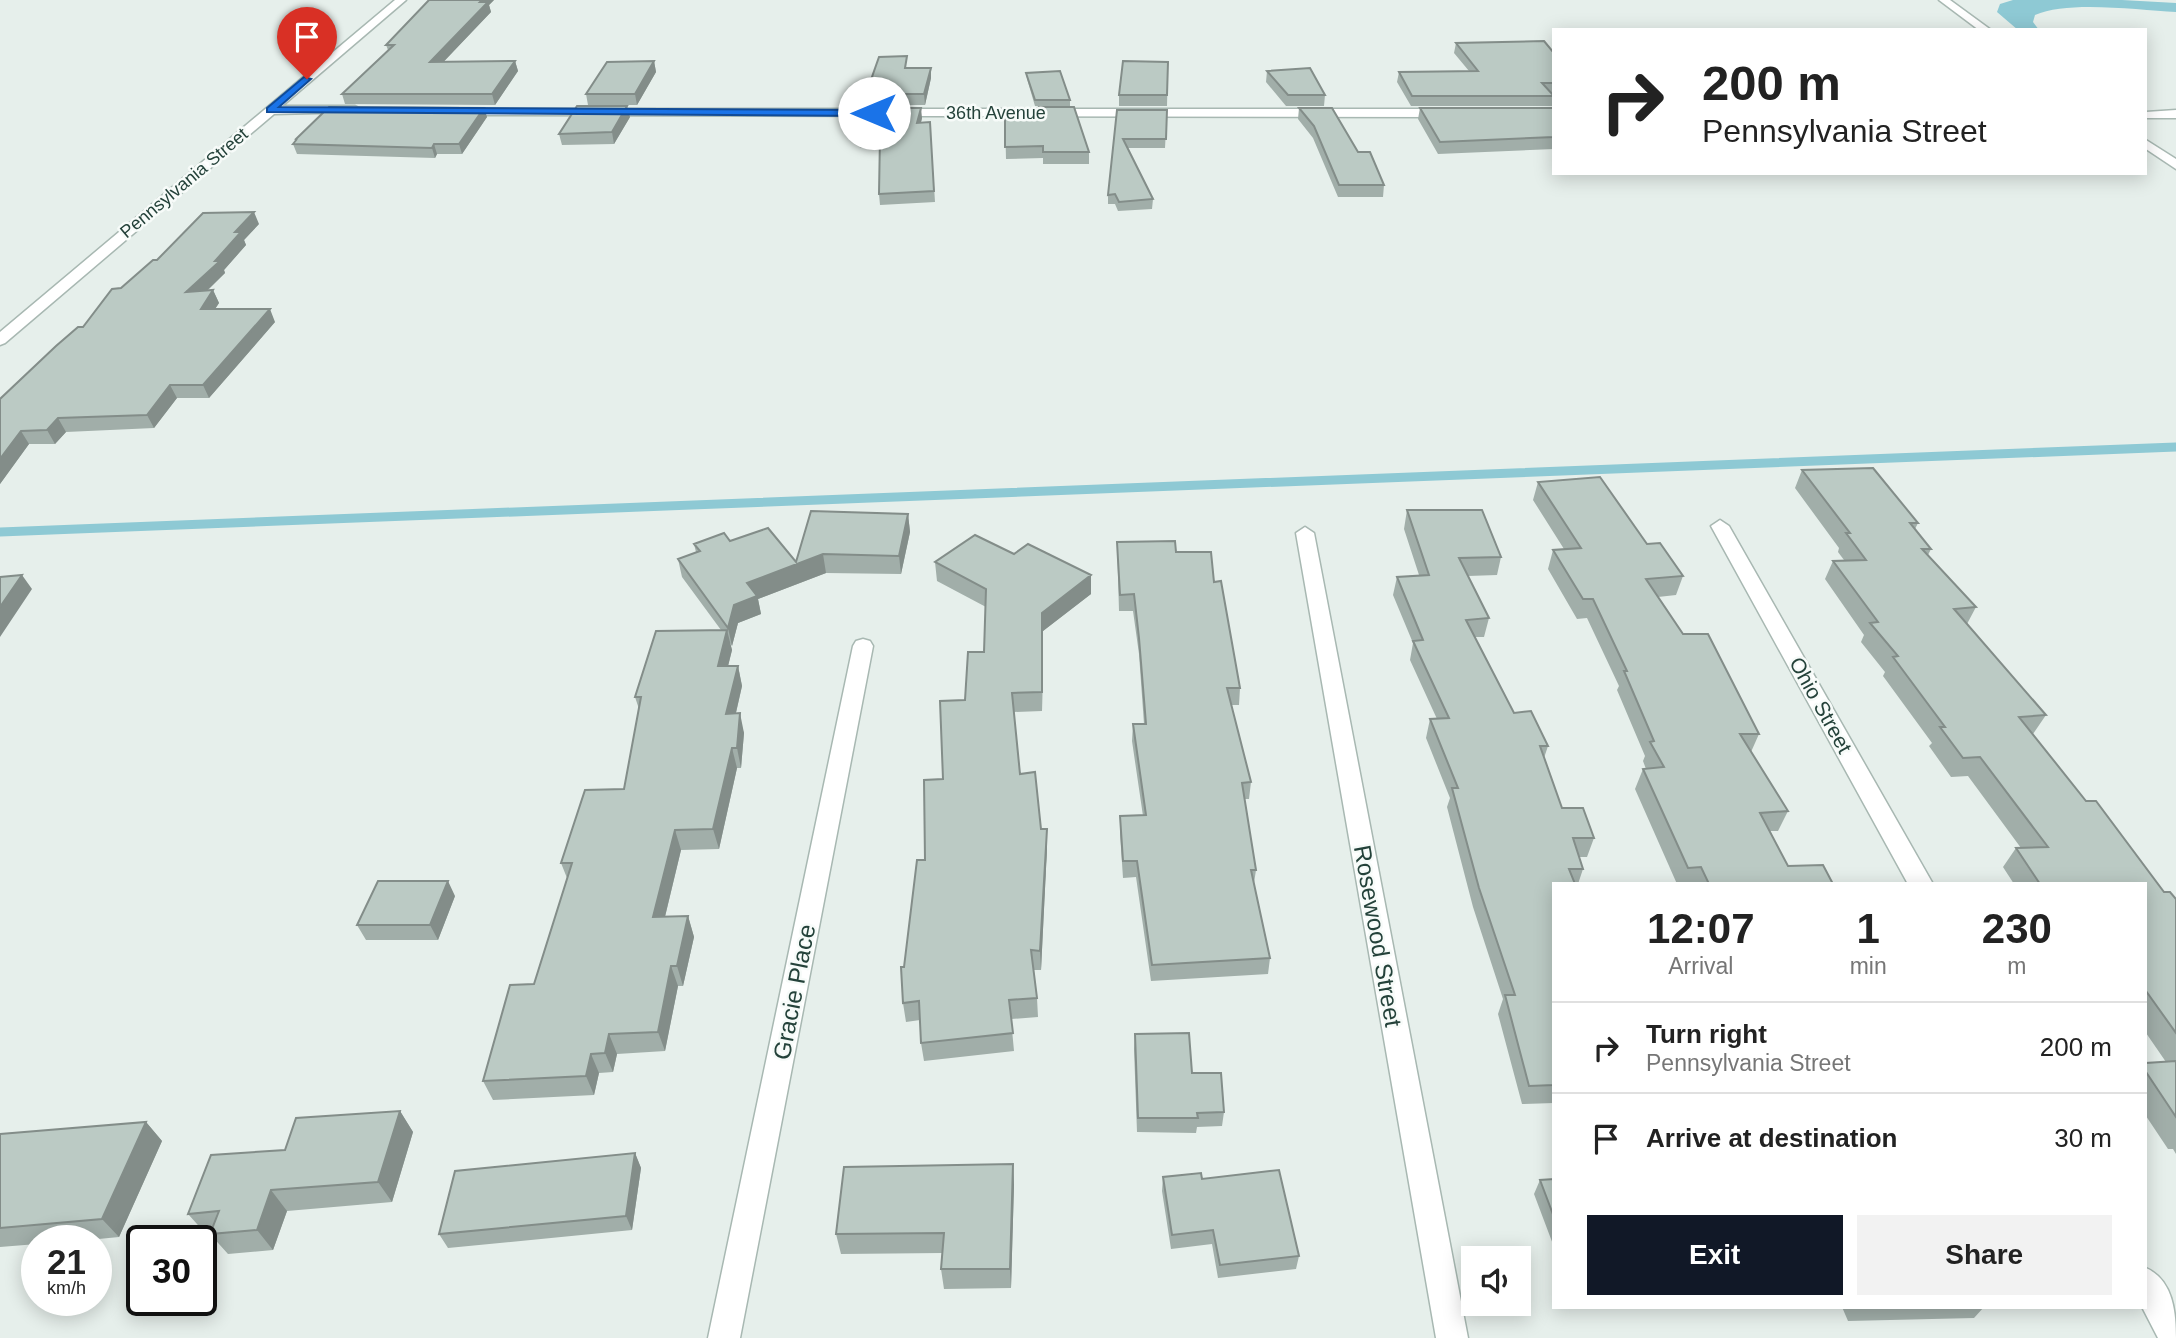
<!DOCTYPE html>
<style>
:root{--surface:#fff;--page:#f2f2f2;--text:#222;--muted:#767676;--line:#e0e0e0;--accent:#111827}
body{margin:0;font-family:Arial,sans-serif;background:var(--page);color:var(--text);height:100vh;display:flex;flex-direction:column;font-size:26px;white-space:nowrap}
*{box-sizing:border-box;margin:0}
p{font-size:23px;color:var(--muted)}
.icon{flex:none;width:38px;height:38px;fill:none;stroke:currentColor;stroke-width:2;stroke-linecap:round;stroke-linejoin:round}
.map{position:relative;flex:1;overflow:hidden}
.side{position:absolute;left:1552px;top:882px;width:595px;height:427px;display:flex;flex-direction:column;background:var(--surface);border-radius:0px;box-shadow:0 4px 18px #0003}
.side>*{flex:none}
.guide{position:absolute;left:1552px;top:28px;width:595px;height:147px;border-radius:0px;box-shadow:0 4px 18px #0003;background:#fff;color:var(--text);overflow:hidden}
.tools{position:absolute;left:1461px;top:1246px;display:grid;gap:14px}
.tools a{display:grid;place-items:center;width:70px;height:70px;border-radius:0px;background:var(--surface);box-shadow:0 4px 18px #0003;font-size:35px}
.speed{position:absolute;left:21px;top:1225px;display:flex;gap:14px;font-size:35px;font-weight:700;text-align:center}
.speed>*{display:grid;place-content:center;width:91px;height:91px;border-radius:50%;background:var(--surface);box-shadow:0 4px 18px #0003;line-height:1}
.speed small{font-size:18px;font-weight:400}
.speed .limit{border:4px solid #111;border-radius:10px;background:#fff;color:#111}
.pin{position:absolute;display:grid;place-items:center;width:60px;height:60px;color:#fff;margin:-72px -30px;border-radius:50% 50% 50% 0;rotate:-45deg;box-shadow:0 0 7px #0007}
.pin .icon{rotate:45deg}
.me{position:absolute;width:77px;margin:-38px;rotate:270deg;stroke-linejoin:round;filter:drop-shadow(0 0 5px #0008)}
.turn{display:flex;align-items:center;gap:24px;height:147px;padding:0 35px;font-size:32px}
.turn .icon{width:91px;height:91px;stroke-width:2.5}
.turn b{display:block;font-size:49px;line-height:60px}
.eta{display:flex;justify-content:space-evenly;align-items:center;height:119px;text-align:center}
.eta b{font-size:42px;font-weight:700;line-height:49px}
.primary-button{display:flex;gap:14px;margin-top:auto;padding:14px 35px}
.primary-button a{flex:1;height:80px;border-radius:0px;background:var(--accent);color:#fff;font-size:28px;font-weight:700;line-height:80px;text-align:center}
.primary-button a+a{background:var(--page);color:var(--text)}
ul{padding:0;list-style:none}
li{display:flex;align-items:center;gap:21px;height:91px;padding:0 35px;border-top:2px solid var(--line)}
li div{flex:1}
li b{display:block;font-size:26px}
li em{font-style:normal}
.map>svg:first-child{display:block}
.water{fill:#8ec9d4}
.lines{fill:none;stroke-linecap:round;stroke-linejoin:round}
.stream{stroke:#8ec9d4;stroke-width:9}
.minor-casing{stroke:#a8b8b2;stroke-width:3}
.minor{fill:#fff;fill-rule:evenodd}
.wall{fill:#a1aea9}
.shaded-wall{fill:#838d89}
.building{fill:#bbcac4;stroke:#838d89;stroke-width:2}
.route{fill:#1a73e8;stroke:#114b97;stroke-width:2}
.labels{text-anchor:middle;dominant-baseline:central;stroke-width:5;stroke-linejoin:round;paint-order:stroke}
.far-street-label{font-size:18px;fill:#24423a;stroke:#f7fbf9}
.street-label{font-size:21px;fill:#24423a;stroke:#f7fbf9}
.near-street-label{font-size:24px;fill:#24423a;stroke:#f7fbf9}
</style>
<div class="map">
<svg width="2176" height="1338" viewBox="0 0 2176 1338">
<rect width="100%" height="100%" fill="#e6efeb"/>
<!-- water -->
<path class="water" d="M2013,0H2122L2176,3V12C2138,10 2068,0 2035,15L2033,22L2039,30H2018L1997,12L2000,4Z"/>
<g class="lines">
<!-- stream -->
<path class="stream" d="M0,532L2176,447"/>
<!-- minor casing -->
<g class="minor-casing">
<path id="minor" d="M395,0H406L282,106H355L359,108V112L274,114L5,343L0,345V332Z
M1939,0H1950L1991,30H1979Z
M453,109H1447L1453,113L1447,117L457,115L453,113Z
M2176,110V118H2146V112Z
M2146,140L2176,159V169L2146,149Z
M1720,520L1729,526L1933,884H1908L1711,526Z
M1305,527L1314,533L1468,1338H1436L1296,533Z
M863,639L870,641L873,646L740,1338H708L853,646L856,641Z
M2146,1268C2173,1280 2176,1312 2176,1338H2158L2142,1307H2146Z"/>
</g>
<!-- minor -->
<use href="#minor" class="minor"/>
</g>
<!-- wall -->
<path class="wall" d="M429,0H494L489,5L491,12L443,62L515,61L518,71L495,105L345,104L342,94L388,50L386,45Z
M1456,43L1554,53V93H1551L1554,96L1552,106H1411L1397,82L1399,72L1469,71L1454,53Z
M654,61L656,72L637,105H588L586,94Z
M1168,62L1167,106H1119V95Z
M908,68L931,78L925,105H868L866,94Z
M1267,71L1325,95L1324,106H1286L1266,82Z
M1026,73L1070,100V106H1035L1027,79Z
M1039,107L1089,152V164H1043V158L1006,159L1005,117L1039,116Z
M484,108L487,117L462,154H437L435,158L297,154L293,144L295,141V140Z
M1299,108L1358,152L1384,185L1383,197H1338L1313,138L1298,119Z
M1420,108H1554V149L1438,154L1418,119Z
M1117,110H1167L1165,148H1127L1153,199L1152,209L1118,211L1115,204H1108V195Z
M630,117L614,144L562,145L559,134Z
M922,118L921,123L930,122L935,202L880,205L879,194L880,147L860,148L858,137Z
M259,224L244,240L246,245L224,270L225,273L207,291L213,290L219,303L215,309L275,322L209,398H177L154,428L66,432L55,444H29L0,484V399L83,327L121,288L157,260Z
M1802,470L1918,523L1915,529L1931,549L1928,555L1976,607L1967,624L2046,715L2033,734L2086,801L2164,892L2176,899V1154L2173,1149H2168L2146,1116V1063L2166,1062L2146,1033V884H2014L2003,867L2016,848H2021L1968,776L1951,777L1929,746L1932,743L1883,676L1885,672L1861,642L1864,635L1825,579L1833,561L1844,560L1838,552L1839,548L1795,488Z
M1538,482L1647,544L1683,576L1676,595L1658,597L1683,634L1759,734L1751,752L1788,811L1778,831H1770L1788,866L1833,884H1677L1635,789L1643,769H1646L1643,761L1645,756L1617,690L1619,686L1587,618L1577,619L1548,569L1553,550L1564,549L1533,500Z
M1407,510L1501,557L1497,575L1468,576L1489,618L1484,637H1475L1514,713L1548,746L1544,758L1562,808L1594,838L1587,857H1579L1583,869L1578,884H1554V1103L1522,1104L1498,1014L1503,999L1473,907L1447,807L1450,798L1426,738L1430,719H1437L1410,660L1413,643L1393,595L1397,577L1419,575L1404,529Z
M908,514L910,532L901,574L826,573L758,599L761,614L738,623L732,646L730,643L732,650L728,666H738L742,686L736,713L744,733L741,768H737L719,849L681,850L665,917L688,916L694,937L683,986H678L665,1051L617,1054L613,1072L599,1073L594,1095L493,1100L483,1081L534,984L567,878L561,863L624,789L639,709L635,697L721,630L682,577L678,559L696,552L694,544L730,541L796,562Z
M1117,542L1176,552L1214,582L1240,688L1239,705H1231L1251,782L1249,799H1244L1256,870L1254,883L1270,958L1268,974L1151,981L1136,877L1123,878L1120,833V816H1143L1132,741L1133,724H1144L1139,654L1133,611H1119Z
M935,562L1091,594L1043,631L1042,711L1014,712L1020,774L1047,848L1041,970H1033L1037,998L1038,1017L1011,1019L1014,1051L924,1061L921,1043L920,1020L906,1022L903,1003L904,967L943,779L965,700L984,652L986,607L937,581Z
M455,896L438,940H366L357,925Z
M1135,1034L1192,1073L1224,1112L1222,1126L1197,1127L1196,1133L1137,1132L1134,1049Z
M400,1111L413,1132L392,1202L287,1211L273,1250L228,1254L210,1234H206L188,1214L285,1150Z
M146,1122L162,1141L119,1237L78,1241H37V1244L0,1247V1134Z
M635,1153L641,1168L632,1230L448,1248L439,1234Z
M1013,1164L1014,1185L1011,1288L944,1289L941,1269L942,1253L841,1254L836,1234Z
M1163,1177L1202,1179L1299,1256L1296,1269L1218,1278L1212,1244L1171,1249L1162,1191Z
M1554,1179V1247L1534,1194L1540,1180Z
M1842,1307H1984L1974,1318L1848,1321Z"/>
<!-- shaded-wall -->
<path class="shaded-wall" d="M482,0H494L489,5L491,12L433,73L430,62Z
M515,61L518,71L495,105L492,94Z
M654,61L656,72L637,105L635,94Z
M931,68V78L925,105L924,94Z
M627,106L630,117L614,144L612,132Z
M484,108L487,117L462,154L459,144Z
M921,108L922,118L918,133L917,123Z
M434,144L437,154L435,158L432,148Z
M254,212L259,224L244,240L246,245L224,270L225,273L192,305L186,292L215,261L235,232Z
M213,290L219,303L207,321L201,309Z
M270,309L275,322L209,398L203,385Z
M170,385L177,398L154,428L147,415Z
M58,418L66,432L55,444L47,430Z
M21,431L29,444L0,484V459Z
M908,514L910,532L901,574L899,556Z
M823,554L826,573L758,599L761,614L738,623L732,646L728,628L734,605L747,583Z
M22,575L32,589L0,637V607Z
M1091,575V594L1043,631L1042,711V613Z
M727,630L732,650L723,686L718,666Z
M738,666L742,686L731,734L726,714Z
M740,713L744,733L741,768L737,748Z
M732,748L737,768L719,849L713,829Z
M1047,829V848L1041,970L1040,951Z
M675,830L681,850L660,937L653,917Z
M448,881L455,896L438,940L430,925Z
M688,916L694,937L683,986L677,966Z
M671,966L678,986L665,1051L658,1032Z
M609,1034L617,1054L613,1072L605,1053Z
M591,1054L599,1073L594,1095L586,1076Z
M400,1111L413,1132L392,1202L378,1182Z
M146,1122L162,1141L119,1237L102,1219Z
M635,1153L641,1168L632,1230L626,1216Z
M1013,1164L1014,1185L1011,1288L1010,1269Z
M271,1190L287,1211L273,1250L257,1230Z"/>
<!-- building -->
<path class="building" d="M429,0H482L480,2H488L430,62L515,61L492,94H342L394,45H386Z
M1544,41L1554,53V83H1542L1554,96H1412L1399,72L1478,71L1456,43Z
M907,56L905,68H931L924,94H866L879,57Z
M654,61L635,94H586L607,62Z
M1123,61L1168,62L1167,95H1119Z
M1310,68L1325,95H1288L1267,71Z
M1060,71L1070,100H1035L1026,73Z
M577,106H627L612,132L559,134Z
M329,107L484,108L459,144H434L432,148L293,144L297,139L295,140Z
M1039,107H1074L1089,152H1043V146L1005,147V117L1041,115Z
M862,108H921L917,123L930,122L934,191L879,194L880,137H858V120Z
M1299,108H1332L1358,152H1370L1384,185H1339L1314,126Z
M1420,108H1554V137L1440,142Z
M1117,110H1167L1166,139H1123L1153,199L1119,202L1115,194L1108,195Z
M254,212L235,232H241L215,261H220L186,292L213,290L201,309H270L203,385H170L147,415L58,418L47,430L21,431L0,459V399L56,346L78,327H83L112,289L121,288L153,260H157L203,213Z
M1873,468L1918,523H1910L1931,549H1922L1976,607L1954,609L2046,715L2019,717L2086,801H2096L2164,892H2170L2176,899V1033L2146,991V884H2040L2016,848L2048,847L1980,757L1963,758L1940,727H1945L1893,657L1898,656L1870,623L1878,622L1833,561L1866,560L1846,533H1850L1802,470Z
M1600,477L1647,544L1660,543L1683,576L1646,579L1683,634H1708L1759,734H1740L1788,811L1760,813L1788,866L1823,865L1833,884H1709L1701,867L1688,868L1643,769L1664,767L1650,742L1654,741L1624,671H1627L1593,599H1583L1553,550L1581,548L1538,482Z
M1407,510H1482L1501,557L1459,558L1489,618L1466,620L1514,713L1531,711L1548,746H1540L1562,808H1583L1594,838H1573L1583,869H1569L1575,884H1554V1085L1529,1086L1505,995H1515L1479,888L1452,788H1458L1430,719L1449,718L1413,641L1423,640L1397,577L1429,575Z
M811,511L908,514L899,556L823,554L747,583L757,596L734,605L728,628L678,559L700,551L694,544L724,533L730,541L768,528L796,562Z
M975,535L1014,554L1028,544L1091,575L1042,613V692L1012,693L1020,774L1035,772L1041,829H1047L1040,951L1031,950L1037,998L1009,1000L1013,1033L921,1043L919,1001L903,1003L901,967H904L917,860H925L924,780L943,779L940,701L965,700L968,652H984L986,589L935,562Z
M1175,541L1176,552H1211L1214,582L1221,581L1240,688H1227L1251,782L1242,783L1256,870H1251L1270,958L1152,965L1137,861H1123L1120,816L1146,815L1133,724H1146L1139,638L1134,594L1120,595L1117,542Z
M22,575L0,607V577Z
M727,630L718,666H738L726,714L740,713L737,748H732L713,829L675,830L653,917L688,916L677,966H671L658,1032L609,1034L605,1053L591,1054L586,1076L483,1081L510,985L534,984L572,863H561L585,790L624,789L641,697H635L656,631Z
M378,881H448L430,925H357Z
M1189,1033L1192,1073H1221L1224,1112L1197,1113L1198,1118H1138L1135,1034Z
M2176,1061V1117L2146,1072V1063Z
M400,1111L378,1182L271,1190L257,1230L210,1234L219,1211L188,1214L211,1155L285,1150L296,1118Z
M146,1122L102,1219L0,1228V1134Z
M635,1153L626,1216L439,1234L455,1171Z
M1013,1164L1010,1269H941L944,1233L836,1234L844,1167Z
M1279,1170L1299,1256L1220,1265L1213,1230L1172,1235L1163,1177L1201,1173L1202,1179Z
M1554,1179V1217L1540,1180Z"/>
<!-- route -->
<path class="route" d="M304,77L311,79L279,107L874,110L879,113L874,116L267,112V108Z"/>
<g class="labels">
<!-- far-street labels -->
<g class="far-street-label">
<text x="996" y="113">36th Avenue</text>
<text transform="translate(184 183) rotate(-40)">Pennsylvania Street</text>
</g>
<!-- street labels -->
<g class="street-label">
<text transform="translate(1821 705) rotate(61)">Ohio Street</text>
</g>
<!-- near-street labels -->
<g class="near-street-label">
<text transform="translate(1378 936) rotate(80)">Rosewood Street</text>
<text transform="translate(794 992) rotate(-79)">Gracie Place</text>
</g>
</g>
</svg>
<div class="tools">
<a><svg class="icon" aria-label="sound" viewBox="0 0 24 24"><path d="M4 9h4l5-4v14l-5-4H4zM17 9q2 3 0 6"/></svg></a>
</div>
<div class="speed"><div>21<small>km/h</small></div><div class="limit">30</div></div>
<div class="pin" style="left:307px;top:79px;background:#d93025"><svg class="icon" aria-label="arrive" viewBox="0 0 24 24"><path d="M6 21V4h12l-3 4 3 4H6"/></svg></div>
<svg class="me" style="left:874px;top:113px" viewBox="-20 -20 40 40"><circle r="19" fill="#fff"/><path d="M0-13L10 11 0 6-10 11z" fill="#1a73e8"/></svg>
<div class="guide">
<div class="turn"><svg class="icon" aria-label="right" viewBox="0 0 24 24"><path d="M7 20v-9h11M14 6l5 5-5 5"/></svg><div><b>200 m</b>Pennsylvania Street</div></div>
</div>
<section class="side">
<div class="eta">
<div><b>12:07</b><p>Arrival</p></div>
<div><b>1</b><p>min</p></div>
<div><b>230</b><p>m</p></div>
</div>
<ul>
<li><svg class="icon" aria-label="right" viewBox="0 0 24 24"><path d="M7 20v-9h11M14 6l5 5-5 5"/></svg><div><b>Turn right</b><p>Pennsylvania Street</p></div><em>200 m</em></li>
<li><svg class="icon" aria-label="arrive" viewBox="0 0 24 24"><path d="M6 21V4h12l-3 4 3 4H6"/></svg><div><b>Arrive at destination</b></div><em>30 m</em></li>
</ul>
<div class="primary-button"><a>Exit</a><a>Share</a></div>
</section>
</div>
